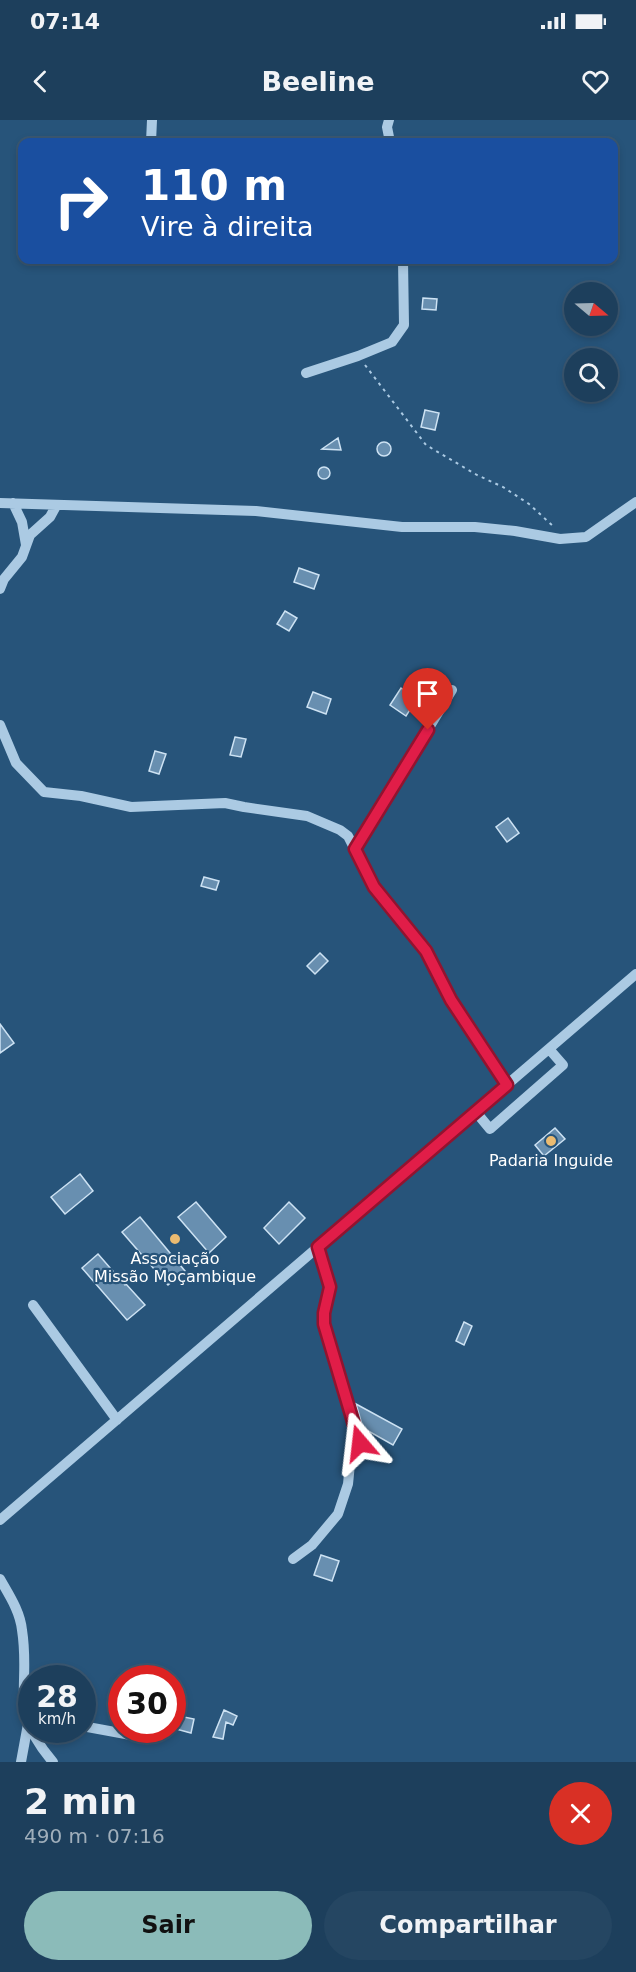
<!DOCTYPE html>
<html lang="pt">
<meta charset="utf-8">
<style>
:root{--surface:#1d3f5c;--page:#254662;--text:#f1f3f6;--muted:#a0afbb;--line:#3b5872;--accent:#8bbbb9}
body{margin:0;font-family:"DejaVu Sans",sans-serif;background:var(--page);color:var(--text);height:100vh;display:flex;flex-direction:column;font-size:22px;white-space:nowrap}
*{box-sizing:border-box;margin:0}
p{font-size:20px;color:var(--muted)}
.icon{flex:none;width:33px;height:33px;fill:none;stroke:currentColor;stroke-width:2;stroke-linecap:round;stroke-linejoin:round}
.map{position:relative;height:1642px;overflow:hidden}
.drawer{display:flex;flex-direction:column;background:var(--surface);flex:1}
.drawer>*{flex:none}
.hud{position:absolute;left:18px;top:18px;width:600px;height:126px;border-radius:12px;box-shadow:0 3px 9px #0003,0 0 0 2px var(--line);background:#1a4fa0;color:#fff;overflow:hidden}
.needle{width:39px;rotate:109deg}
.buttons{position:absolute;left:564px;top:162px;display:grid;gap:12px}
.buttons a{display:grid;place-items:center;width:54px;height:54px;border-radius:50%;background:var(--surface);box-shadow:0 3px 9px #0003,0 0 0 2px var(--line);font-size:30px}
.speed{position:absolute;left:18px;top:1545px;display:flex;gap:12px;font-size:30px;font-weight:700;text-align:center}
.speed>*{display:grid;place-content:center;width:78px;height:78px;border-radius:50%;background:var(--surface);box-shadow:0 3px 9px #0003,0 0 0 2px var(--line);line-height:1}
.speed small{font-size:15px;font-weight:400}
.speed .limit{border:9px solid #d22;background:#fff;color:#111}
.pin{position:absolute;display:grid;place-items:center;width:51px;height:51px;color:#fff;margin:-62px -26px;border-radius:50% 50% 50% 0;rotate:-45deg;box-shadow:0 0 6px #0007}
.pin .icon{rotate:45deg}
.me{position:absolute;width:66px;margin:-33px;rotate:343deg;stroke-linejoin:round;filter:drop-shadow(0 0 4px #0008)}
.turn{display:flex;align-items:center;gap:21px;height:126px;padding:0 24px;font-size:27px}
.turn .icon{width:78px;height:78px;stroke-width:2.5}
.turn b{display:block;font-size:42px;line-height:51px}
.round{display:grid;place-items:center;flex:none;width:63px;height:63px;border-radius:32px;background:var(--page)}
.headline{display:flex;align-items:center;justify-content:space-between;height:102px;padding:0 24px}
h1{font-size:36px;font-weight:700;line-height:45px}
.cta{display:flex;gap:12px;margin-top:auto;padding:12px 24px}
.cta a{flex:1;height:69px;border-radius:36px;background:var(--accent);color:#111;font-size:24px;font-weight:700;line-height:69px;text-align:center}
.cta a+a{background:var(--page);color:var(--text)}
.status{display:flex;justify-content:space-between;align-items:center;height:42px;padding:0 30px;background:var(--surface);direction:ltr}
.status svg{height:16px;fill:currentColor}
header{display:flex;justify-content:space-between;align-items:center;height:78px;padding:0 24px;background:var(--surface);font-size:27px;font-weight:700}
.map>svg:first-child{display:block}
.building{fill:#688fb0;stroke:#cde2f3;stroke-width:1.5}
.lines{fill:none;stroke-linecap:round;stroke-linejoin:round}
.path{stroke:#abcae3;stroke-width:2;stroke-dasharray:3 4.5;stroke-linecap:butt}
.minor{stroke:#abcae3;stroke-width:10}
.route-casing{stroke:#92132f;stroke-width:15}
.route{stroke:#e11d48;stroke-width:10}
.poi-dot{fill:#ebbb71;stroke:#27547a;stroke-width:2}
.labels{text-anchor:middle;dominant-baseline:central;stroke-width:4.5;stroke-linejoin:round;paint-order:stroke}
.poi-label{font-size:16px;fill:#fff;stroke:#27547a}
</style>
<div class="status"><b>07:14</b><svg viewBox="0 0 49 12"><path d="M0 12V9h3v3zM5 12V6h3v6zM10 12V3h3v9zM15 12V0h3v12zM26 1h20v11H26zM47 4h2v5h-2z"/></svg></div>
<header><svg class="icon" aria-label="back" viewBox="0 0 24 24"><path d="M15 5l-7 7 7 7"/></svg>Beeline<svg class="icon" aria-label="heart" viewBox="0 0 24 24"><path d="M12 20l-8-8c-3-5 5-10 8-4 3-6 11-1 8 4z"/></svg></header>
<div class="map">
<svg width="636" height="1642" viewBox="0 0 636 1642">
<rect width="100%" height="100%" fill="#27547a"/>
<!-- building -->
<path class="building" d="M423,178L437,179L436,190L422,189Z
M425,290L439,293L435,310L421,307Z
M338,318L341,330L322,329Z
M377 329a7 7 0 1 1 14 0a7 7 0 1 1-14 0Z
M318 353a6 6 0 1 1 12 0a6 6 0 1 1-12 0Z
M299,448L319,455L314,469L294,462Z
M285,491L297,498L289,511L277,504Z
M401,568L417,579L406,596L390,585Z
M313,572L331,579L326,594L307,587Z
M235,617L246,619L241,637L230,635Z
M155,631L166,634L159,654L149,651Z
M508,698L519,713L507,722L496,707Z
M204,757L219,761L216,770L201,766Z
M320,833L328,841L315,854L307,846Z
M0,904L14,923L0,933Z
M555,1008L565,1019L544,1036L535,1025Z
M80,1054L93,1071L65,1094L51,1077Z
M196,1082L226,1117L209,1133L178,1097Z
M289,1082L305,1098L279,1124L264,1108Z
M140,1097L185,1151L168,1165L122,1112Z
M98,1134L125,1165L126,1164L145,1185L127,1200L82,1148Z
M464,1202L472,1206L464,1225L456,1221Z
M356,1284L402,1309L393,1325L363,1308Z
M321,1435L339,1441L332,1461L314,1455Z
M224,1590L237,1596L233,1605L226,1602L223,1619L213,1617Z
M179,1596L194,1599L191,1613L176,1609Z"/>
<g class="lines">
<!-- path -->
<path class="path" d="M365,245L426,325L477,355L503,367L529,384L553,406"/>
<!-- minor -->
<path class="minor" d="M389,0L387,7L390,22
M151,22L152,0
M306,253L358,236L392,222L404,205L403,140
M0,383L256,391L402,407H475L515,411L560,419L586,417L636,382
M13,383L22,402L26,425
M0,469L4,459L22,437L30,415L50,397L56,386
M0,605L16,643L44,672L81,676L131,687L225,683L244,687L307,696L340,710L348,716L374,767L426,831L451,880L507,965
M355,729L452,570
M476,992L490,1009L563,945L549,929
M33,1185L117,1300
M0,1400L636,854
M293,1439L312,1425L338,1394L348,1364L350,1344L360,1323L359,1316L355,1308L324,1204V1193L330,1167L318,1127
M0,1459C9,1475 20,1491 22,1510C31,1567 8,1590 53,1642
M82,1606L131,1615
M21,1642L28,1604"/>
</g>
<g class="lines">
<!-- route casing -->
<g class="route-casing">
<path id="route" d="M360,1323L359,1316L355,1308L324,1204V1193L330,1167L318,1127L507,965L451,880L426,831L374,767L355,729L428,610"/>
</g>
<!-- route -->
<use href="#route" class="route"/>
</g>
<!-- markers -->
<g class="poi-dot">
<circle cx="551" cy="1021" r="6"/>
<circle cx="175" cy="1119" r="6"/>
</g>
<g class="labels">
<!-- poi labels -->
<g class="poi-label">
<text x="551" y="1040">Padaria Inguide</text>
<text x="175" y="1138">Associação<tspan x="175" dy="18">Missão Moçambique</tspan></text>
</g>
</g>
</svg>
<div class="buttons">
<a><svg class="needle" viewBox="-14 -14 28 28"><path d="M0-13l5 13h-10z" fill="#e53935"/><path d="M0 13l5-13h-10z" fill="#a0afbb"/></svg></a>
<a><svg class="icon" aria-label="search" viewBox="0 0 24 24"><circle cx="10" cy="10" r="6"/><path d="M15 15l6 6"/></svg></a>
</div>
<div class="speed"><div>28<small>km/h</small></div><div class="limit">30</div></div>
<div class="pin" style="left:428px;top:610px;background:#d93025"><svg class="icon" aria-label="arrive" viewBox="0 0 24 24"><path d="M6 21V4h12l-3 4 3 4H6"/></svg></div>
<svg class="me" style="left:360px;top:1323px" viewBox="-20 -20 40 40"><path d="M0-17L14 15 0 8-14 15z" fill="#e11d48" stroke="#fff" stroke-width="4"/></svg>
<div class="hud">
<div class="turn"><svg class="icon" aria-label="right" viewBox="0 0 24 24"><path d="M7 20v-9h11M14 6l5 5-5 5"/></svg><div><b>110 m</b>Vire à direita</div></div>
</div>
</div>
<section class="drawer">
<div class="headline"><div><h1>2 min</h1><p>490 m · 07:16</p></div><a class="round" style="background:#d93025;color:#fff"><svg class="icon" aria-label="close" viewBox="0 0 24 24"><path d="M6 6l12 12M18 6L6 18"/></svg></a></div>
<div class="cta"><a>Sair</a><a>Compartilhar</a></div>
</section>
